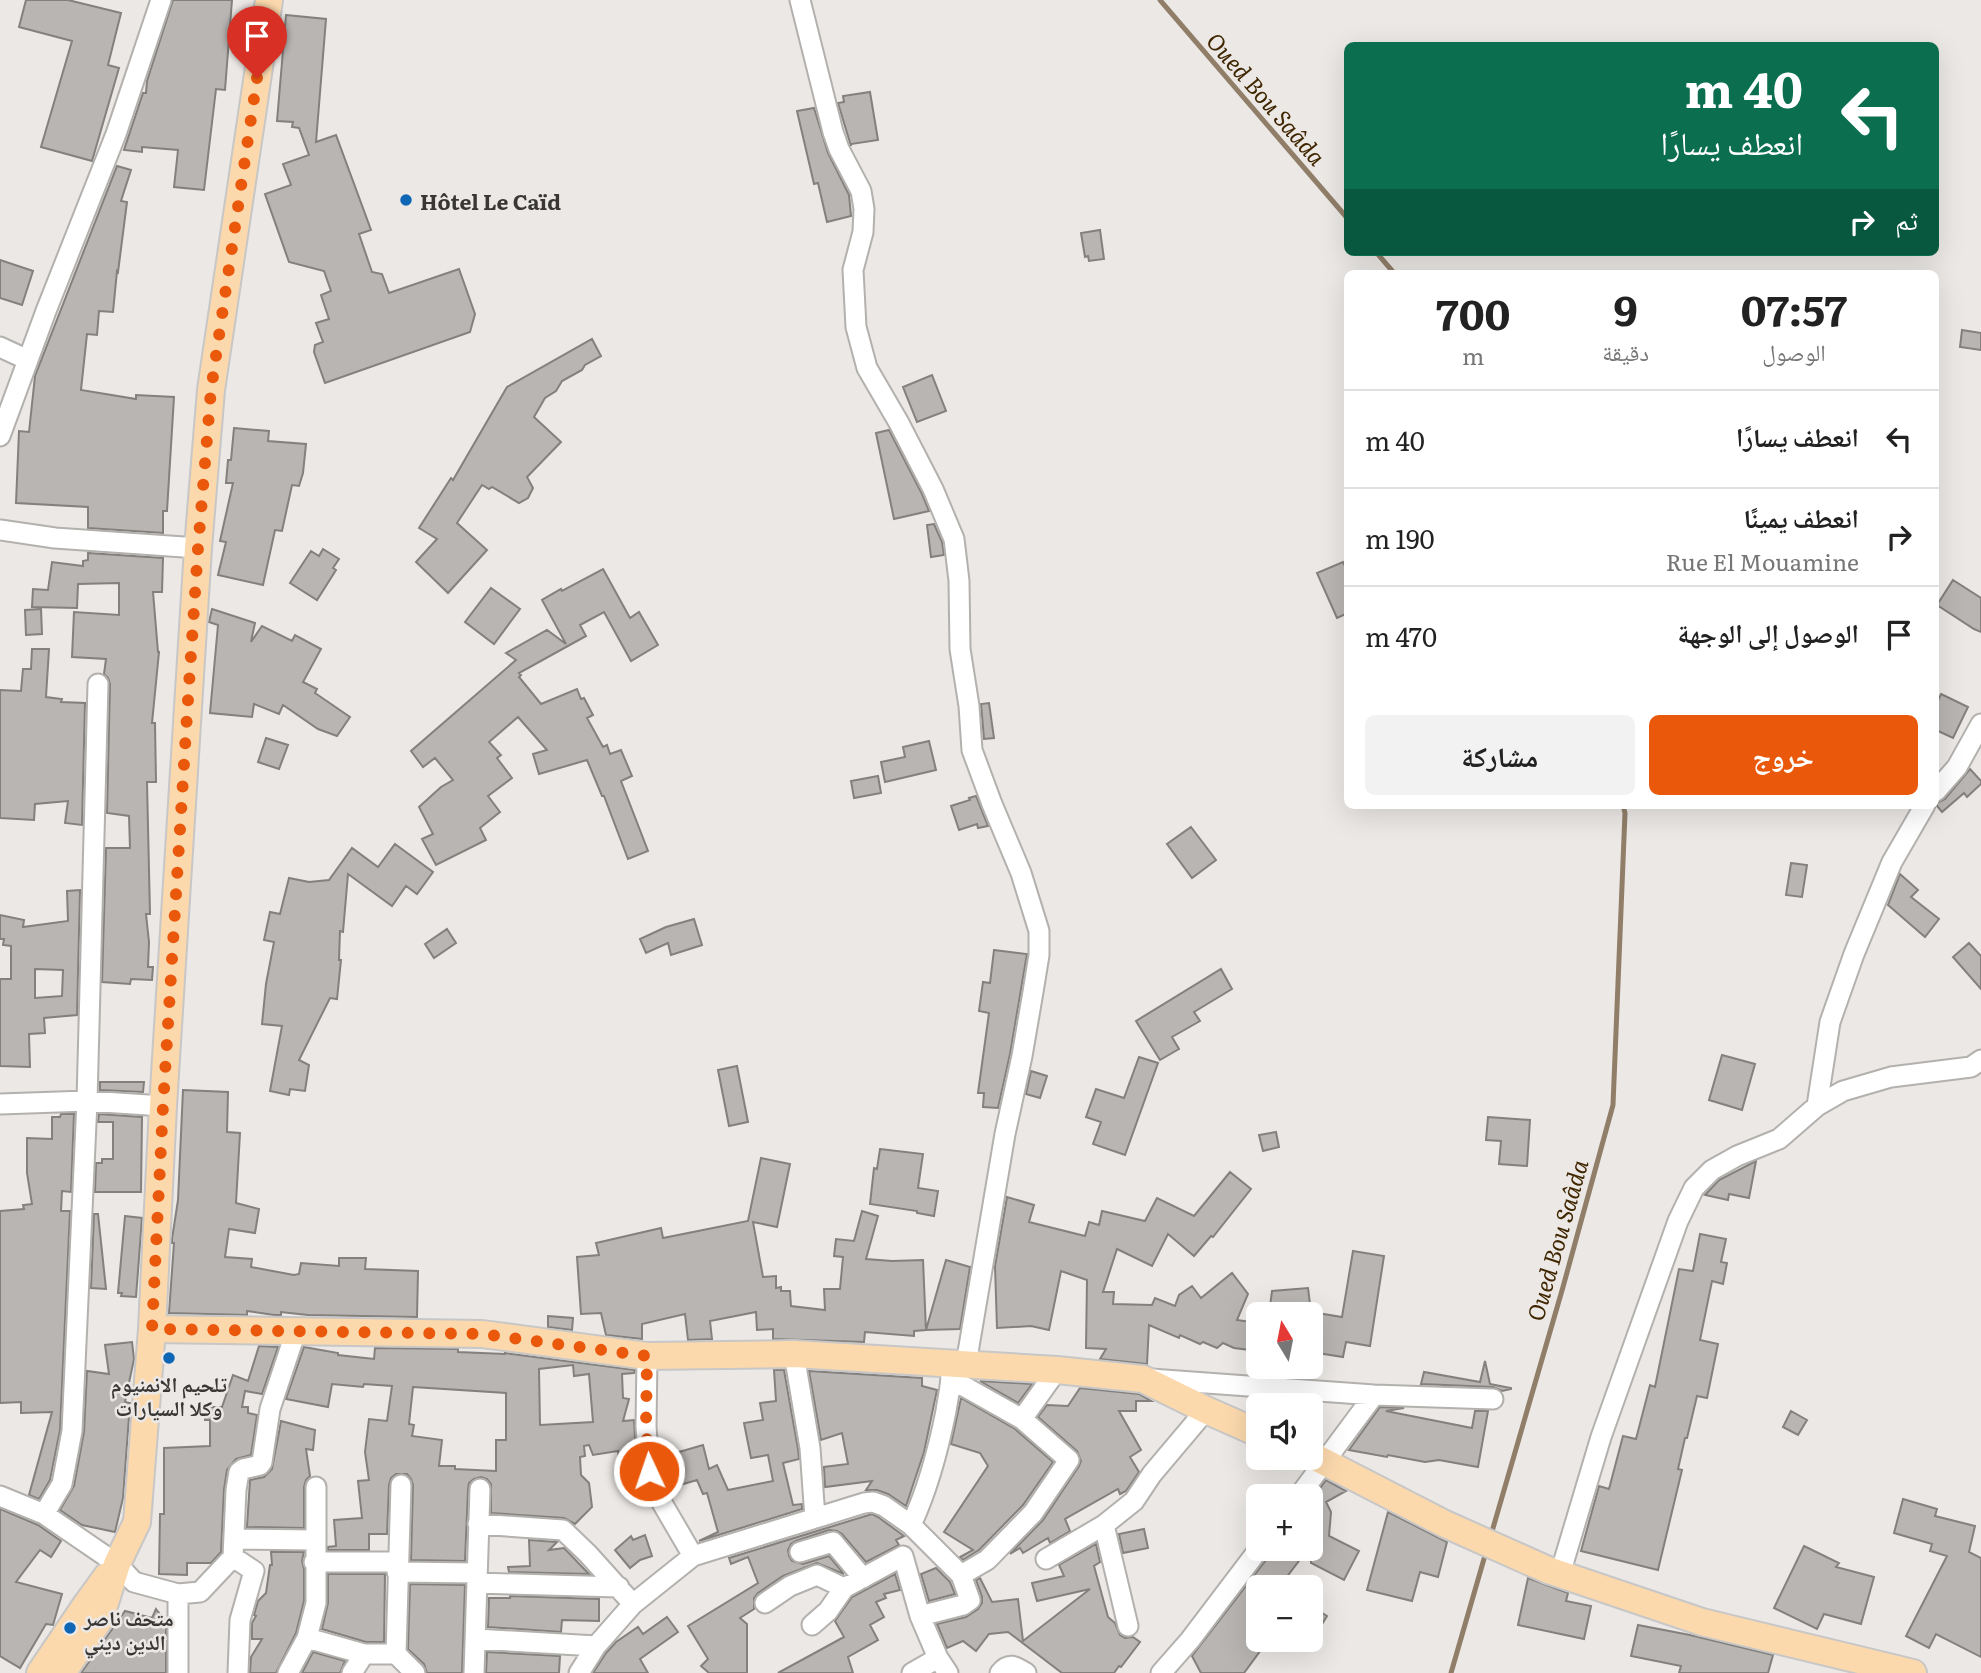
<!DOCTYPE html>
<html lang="ar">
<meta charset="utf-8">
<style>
:root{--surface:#fff;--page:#f2f2f2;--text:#222;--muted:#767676;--line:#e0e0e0;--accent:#ea580c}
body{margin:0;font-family:Literata,"Noto Naskh Arabic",serif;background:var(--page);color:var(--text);direction:rtl;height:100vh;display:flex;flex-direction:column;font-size:26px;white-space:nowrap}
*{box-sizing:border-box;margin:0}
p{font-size:23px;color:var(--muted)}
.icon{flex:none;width:38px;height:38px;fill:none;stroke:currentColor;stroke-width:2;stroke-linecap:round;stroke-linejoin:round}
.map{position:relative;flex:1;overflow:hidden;direction:ltr}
.panel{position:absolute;left:1344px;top:270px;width:595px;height:539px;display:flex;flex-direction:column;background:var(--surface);border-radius:10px;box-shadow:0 7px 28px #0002;direction:rtl}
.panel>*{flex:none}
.guide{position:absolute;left:1344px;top:42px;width:595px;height:214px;border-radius:10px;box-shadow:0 7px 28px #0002;direction:rtl;background:#0b6e4f;color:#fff;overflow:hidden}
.needle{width:46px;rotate:350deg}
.controls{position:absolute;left:1246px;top:1302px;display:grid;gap:14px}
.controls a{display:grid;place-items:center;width:77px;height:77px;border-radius:10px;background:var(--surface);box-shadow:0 7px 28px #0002;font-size:35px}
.pin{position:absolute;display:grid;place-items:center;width:60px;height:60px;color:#fff;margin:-72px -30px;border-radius:50% 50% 50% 0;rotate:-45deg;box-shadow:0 0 7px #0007}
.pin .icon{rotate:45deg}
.me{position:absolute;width:77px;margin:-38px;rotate:357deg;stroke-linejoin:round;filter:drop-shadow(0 0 5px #0008)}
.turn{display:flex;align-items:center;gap:24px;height:147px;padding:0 21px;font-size:32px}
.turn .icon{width:91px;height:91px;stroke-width:2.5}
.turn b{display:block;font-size:49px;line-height:60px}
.then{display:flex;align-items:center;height:66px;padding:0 21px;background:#0003;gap:14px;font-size:26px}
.eta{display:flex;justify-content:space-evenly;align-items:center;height:119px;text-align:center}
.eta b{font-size:42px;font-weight:700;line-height:49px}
.primary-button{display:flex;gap:14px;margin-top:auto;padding:14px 21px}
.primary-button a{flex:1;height:80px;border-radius:10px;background:var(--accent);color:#fff;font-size:28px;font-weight:700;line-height:80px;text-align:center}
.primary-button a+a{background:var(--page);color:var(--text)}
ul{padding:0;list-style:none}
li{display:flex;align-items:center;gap:21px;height:98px;padding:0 21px;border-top:2px solid var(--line)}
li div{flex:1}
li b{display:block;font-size:26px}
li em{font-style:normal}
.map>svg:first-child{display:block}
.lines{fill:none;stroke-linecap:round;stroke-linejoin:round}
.stream{stroke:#907e69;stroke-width:5}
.building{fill:#b8b5b2;stroke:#83807d;stroke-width:2;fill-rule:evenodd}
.minor-casing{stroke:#b3b1ae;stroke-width:23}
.major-casing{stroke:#c7c7c7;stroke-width:30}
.minor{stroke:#fff;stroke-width:19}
.major{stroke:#fcd9ad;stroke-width:26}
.route{stroke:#ea580c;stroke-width:12;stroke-dasharray:0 21.6}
.poi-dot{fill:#0f66b4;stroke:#ebe8e5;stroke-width:2.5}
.labels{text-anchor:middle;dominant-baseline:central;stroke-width:5;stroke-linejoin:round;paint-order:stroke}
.poi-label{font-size:21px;font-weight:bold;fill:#383736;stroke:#ebe8e5;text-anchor:start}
.water-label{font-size:23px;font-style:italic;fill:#3f2500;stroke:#ebe8e5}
</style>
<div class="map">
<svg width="1981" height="1673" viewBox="0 0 1981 1673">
<rect width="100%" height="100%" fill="#ebe8e5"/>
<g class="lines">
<!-- stream -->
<path class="stream" d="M1160,0L1348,219
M1376,252L1394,273
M1491,1535L1563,1287L1613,1105L1625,813L1623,805
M1451,1673L1486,1552"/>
</g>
<!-- building -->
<path class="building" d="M26,0H68L121,13L108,65L119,68L92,161L41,147L72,41L19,27Z
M173,0H232L225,90L216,89L204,190L174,187L178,150L142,147V152L124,150L143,93H146L147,81Z
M286,15L326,19L316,142L336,135L371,230L359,234L372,272L382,274L389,293L459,269L475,314L470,332L325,383L314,352L315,345L323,342L316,323L329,319L321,295L331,291L324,271L289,262L265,194L291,185L283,164L309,155L299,128L292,127L293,122L277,121Z
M870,92L878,140L851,144V146L838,103L844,102L843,96Z
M814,108L828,153L849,195L851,216L827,222L818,183L814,184L797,111Z
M117,166L131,170L121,201L127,202L118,272L117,271L113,312L99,311L97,335L87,334L81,390L136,399V395L174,397L167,511H163V533L88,528V507L16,503L19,431L29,432L35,376Z
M1100,230L1104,259L1089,261L1088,256L1085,257L1081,233Z
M0,260L33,271L22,305L0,298Z
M1962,330L1981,333V350L1960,347Z
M592,339L601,356L585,365L582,370L562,381L556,391L545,398L534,417L561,442L527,477L533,488L528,498L519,503L492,487L489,489L482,485L457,523L487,550L448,593L416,562L437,539L419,528L451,478L453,480L507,387Z
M932,375L946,411L917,422L903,387Z
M234,428L269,431L268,441L306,444L303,473L299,486L292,485L282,531L275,530L263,585L218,575L226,542L220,541L233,483H226L228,460H231Z
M889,430L922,494L929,511L894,519L876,433Z
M934,524L942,542L944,555L931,557L927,525Z
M323,549L339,559L333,568L336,570L317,600L290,583L311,551L319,556Z
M88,553L163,558L162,592H153L158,652H159L152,723H155L156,782H147L150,914H146L149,942L148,967H153L152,980L131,979L130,984L102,982L106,848H130L129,816L107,813L110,684L108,678L104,674L106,659L72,657L74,612L119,615V583L78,584L77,608L32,607L33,589L48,590L52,562L83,566V561L88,560Z
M1343,562L1348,572V613L1337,618L1317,573Z
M603,569L630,618L639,612L658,645L631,661L604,612L580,625L586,636L519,673L521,675L519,677L541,704L577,689L581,699L584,698L593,715L587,718L603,747L607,745L610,754L621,750L632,776L621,781L648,851L628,859L604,796H602L587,760L539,774L533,754L547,750L518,717L489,742L501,755L497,758L512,778L488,796L500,812L480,828L486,840L436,865L422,839L433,834L419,807L441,787L453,780L435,758L423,767L411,751L516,660L506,653L547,630L566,644L542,600L561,589L562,591Z
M1953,580L1981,598V632L1974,629L1937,605Z
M491,588L520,609L494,644L465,622Z
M41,609L42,634L26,635L25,610Z
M212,609L255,623L251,642L262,626L292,641L295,635L321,649L303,682L317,689L315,693L350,717L337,736L318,729L283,705L279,714L254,704L252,717L210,713L218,625L209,622Z
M32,649H49L46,697L62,699L61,702L85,703L82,825L65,823L68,801L35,804L34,820L0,818V690L21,691L23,669H31Z
M1941,694L1968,707L1953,738L1936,730V705Z
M989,703L994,738L984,739L981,704Z
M266,738L288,745L279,769L258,762Z
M929,741L936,770L885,782L881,762L905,757L903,747Z
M1970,769L1981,781V784L1967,797L1964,793L1942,812L1937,806V803L1945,799Z
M878,776L881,793L854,798L851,781Z
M976,796L988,826L978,828L977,824L959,830L951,806L970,800L969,798Z
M1191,827L1216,860L1192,878L1167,844Z
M395,844L433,872L417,894L406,886L392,906L348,874L343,932L340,931L339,960H341L337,999L330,998L299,1060L309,1065L305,1091L290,1089L289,1095L270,1091L282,1026L262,1024L266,984L274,942L264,940L270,912L280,914L289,878L309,882L329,880L352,848L378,867Z
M1791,863L1807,865L1802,897L1786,895Z
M1900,874L1918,890L1911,897L1939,919L1925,937L1888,905Z
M80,890L77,1015L44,1018L45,1033L29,1034L30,1067L0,1066V979H11V946L3,945L4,939H0V915L24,920L23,927L68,921L67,891ZM35,969L63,970L62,996L35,998Z
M694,919L702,945L671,955L668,943L646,953L640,939L666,927Z
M447,929L456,943L434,958L425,944Z
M1969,943L1981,956V989L1953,957Z
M994,950L1027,954L1010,1054L998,1108L983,1107L984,1093H978L989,1013L979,1011L983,982L990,983Z
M1221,969L1232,989L1194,1012L1200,1021L1172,1037L1179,1049L1160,1060L1136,1021Z
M1722,1055L1755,1064L1742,1110L1709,1100Z
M1139,1057L1158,1063L1125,1155L1093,1144L1101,1122L1086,1117L1096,1089L1124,1098Z
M737,1066L748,1122L729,1126L718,1070Z
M1031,1071L1047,1076L1040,1098L1026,1094Z
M100,1082H144L143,1092L100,1090Z
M183,1090L228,1092L227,1132L240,1133L236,1203L259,1209L255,1233L229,1229L225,1257L252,1259L251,1267L294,1275L299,1274L301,1263L339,1266V1258H366L365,1269L418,1271L417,1317L308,1315L281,1312V1315H274L247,1311V1315L169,1313L174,1243H172V1239L178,1200Z
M61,1114H74L71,1192L62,1191L61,1211H70L60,1430L50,1480L39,1499L29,1495L52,1412L21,1413V1402L0,1403V1211L24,1209L23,1205L32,1204L27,1173V1138L52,1139V1117H60Z
M99,1114L142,1117L141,1192H95L96,1163H102V1159H113V1122H98Z
M1488,1117L1530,1120L1527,1166L1499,1164L1501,1141L1486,1140Z
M1276,1132L1279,1147L1263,1151L1259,1135Z
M880,1149L923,1154L918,1188L938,1191L934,1216L917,1213V1211L870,1204L874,1168L877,1169Z
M761,1158L790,1164L777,1227L753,1222L763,1277L776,1276V1288L781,1287V1291H790L791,1306L825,1310L824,1289H840L843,1257L834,1256L836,1239L854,1241L862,1211L878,1216L866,1259L892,1261L923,1260L926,1330L914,1331V1336L865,1332L864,1342L773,1339V1329L757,1330L756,1312L710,1321L712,1339L688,1340L685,1314L642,1324V1339L606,1335L601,1313L581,1314L577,1257L599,1255L596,1243L661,1228L663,1238L748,1221Z
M1756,1161L1749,1198L1729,1194L1728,1200L1705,1195L1719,1180Z
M1230,1172L1251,1189L1213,1237L1211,1236L1194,1256L1168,1234L1152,1266L1117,1249L1103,1292H1114L1113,1304L1152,1305L1155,1298L1175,1306L1179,1295L1192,1286L1201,1298L1232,1273L1248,1294L1237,1320L1258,1323V1351L1234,1348L1223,1343L1217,1348L1203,1342L1200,1344L1180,1335L1179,1338L1149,1325L1147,1364L1100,1359L1106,1349L1086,1348L1087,1280L1061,1271L1049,1330L1031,1326L997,1328L995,1266L1007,1197L1034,1205L1029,1222L1085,1236L1089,1222L1099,1225L1102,1211L1145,1221L1157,1198L1194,1216Z
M94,1214H98L106,1289L91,1288Z
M125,1216L142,1218L136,1297L121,1296L122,1293H118Z
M1700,1234L1726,1239L1721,1262L1727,1263L1723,1284L1712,1281L1700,1340L1718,1344L1707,1398L1697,1396L1687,1438H1685L1678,1469L1682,1470L1658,1570L1581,1551L1599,1486L1609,1489L1623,1436L1636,1439L1650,1385L1655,1387L1679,1269L1693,1271Z
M1353,1251L1384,1256L1370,1346L1346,1342L1343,1357L1311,1352V1312L1342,1317Z
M946,1260L970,1267L960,1329L926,1330Z
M1308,1288L1310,1304L1308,1314H1269L1272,1291Z
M548,1316L573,1318L572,1330L548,1327Z
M132,1342L134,1359L125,1402L130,1403L123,1498L115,1532L82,1525L60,1510L74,1486L84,1432L87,1371L109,1374L105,1345Z
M259,1346L278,1347L262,1394L245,1391L242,1407H248V1413L257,1415L251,1455L236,1459L227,1470L224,1489L221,1552L211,1563H187V1575L159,1574L160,1514H164V1448L210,1446V1420H205V1407H222L233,1375L248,1381Z
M304,1347L338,1353V1355L374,1359L375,1348L458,1349V1352L505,1354V1353L635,1370L634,1373L622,1374L623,1398L629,1399L623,1421L634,1420L636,1456L619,1459L618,1451L593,1455L589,1445L584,1446L585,1456L580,1457L581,1475L589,1483L592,1507L575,1524L564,1518L491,1513V1484L487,1479L481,1477L474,1479L469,1483L468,1489L465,1561L411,1560L413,1485L411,1479L407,1474H396L391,1478L389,1485L387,1534H369V1550H328V1547L336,1546L334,1520L362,1518L358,1481L369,1480L365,1452L369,1419L387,1421L392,1386L364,1384L363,1387L332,1384L328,1407L286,1399ZM573,1365L574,1376L589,1374L593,1422L540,1425L539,1369ZM413,1387L506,1393V1440H496V1471L455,1469V1466H439L442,1440L412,1436L414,1425L409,1424Z
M1485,1361L1490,1384L1511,1388V1389L1502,1391L1493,1387L1421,1384L1424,1372L1480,1382Z
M774,1370H784L798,1449L799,1459L783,1463L793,1505L802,1504V1509L699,1541L718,1532L707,1493L703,1494L697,1480L680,1485L672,1454L703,1445L709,1469L717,1465L728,1490L773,1481L768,1455L751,1458L744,1423L763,1420L760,1403L776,1401Z
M809,1371L922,1378V1386L937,1390L924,1452L906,1506L888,1494L877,1490H866L872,1481L825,1487L824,1467L848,1464L842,1433L821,1440Z
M980,1381L1032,1384L1018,1403Z
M1080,1388L1139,1394L1151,1401H1136V1411H1119L1141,1450L1130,1457L1139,1472L1126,1491L1120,1494L1118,1489L1065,1519L1070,1531L1050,1543L1048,1538L1023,1553L1020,1548L1010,1554L1043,1520L1079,1466L1081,1461L1077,1451L1038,1417L1047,1405L1068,1406Z
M961,1398L1015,1429L1053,1462L1023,1505L979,1550L963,1560L960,1557L973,1550L944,1532L988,1466L980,1453L951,1444Z
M1380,1407L1404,1408L1386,1411L1472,1428L1475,1411H1488L1478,1467L1439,1460L1425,1462L1388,1455L1387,1457L1349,1450Z
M1791,1411L1807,1420L1798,1435L1783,1427Z
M281,1421L315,1430L313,1450L306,1449L310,1476L306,1480L304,1487V1528L247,1527L250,1480L264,1477L272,1469Z
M1326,1480L1346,1491L1326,1502L1331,1512L1329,1536L1359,1551L1344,1580L1311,1563V1501Z
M1903,1499L1937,1509L1935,1516L1975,1526L1969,1552L1981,1558V1657L1936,1634L1929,1648L1906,1636L1947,1556L1930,1551L1932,1544L1894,1533Z
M0,1509L38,1525L61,1541L51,1557L40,1550L16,1582L62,1594L53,1625L46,1624L20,1668L0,1656Z
M1388,1512L1447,1542L1438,1577L1420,1572L1412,1601L1367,1590Z
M872,1514L878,1517L904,1536L896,1540L899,1545L866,1562L842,1534L837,1531L829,1530L796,1541L791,1544L788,1550L789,1556L792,1561L803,1564L829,1556L844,1574L817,1563L783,1576L758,1593L754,1598V1609L740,1618L747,1624V1673H709L701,1666L708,1659L688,1626L758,1583L748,1557L731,1564L729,1558Z
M1144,1529L1148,1548L1123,1553L1119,1534Z
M645,1535L652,1556L640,1560L630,1568L615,1550L631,1536L633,1540Z
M529,1540L557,1542L549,1550L564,1548L589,1574L509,1572L508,1567L530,1566Z
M1096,1544L1100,1562L1094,1566L1108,1617L1115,1623L1120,1635L1125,1638L1133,1637L1140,1642L1121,1667L1119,1666L1114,1673H1062L1008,1632L989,1634L976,1651L963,1641L947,1648L937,1624L966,1617L978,1609L982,1603V1597L976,1580L980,1578L992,1602L1018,1599L1023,1641L1090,1589L1037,1601L1032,1583L1064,1576L1059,1565Z
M1804,1546L1839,1563L1836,1567L1874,1577L1861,1624L1824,1614L1817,1629L1774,1608Z
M1271,1549H1308L1279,1587H1258V1615L1249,1628L1258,1636V1640H1263L1266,1643L1244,1673H1201L1192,1656L1269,1556Z
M271,1552H304L302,1561L304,1569V1601L296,1633L276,1673H250L251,1657L262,1639H252V1623L256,1616L254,1615L258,1601L266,1593L270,1565H272Z
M936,1568L950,1582L955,1594L929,1601L921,1574Z
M328,1574H385L384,1642H366L322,1629L328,1603Z
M895,1574L900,1590L884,1594L886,1598L876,1602L884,1617L870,1625L878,1640L848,1657L853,1673H778L844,1637L835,1621L852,1597Z
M1528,1578L1568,1593L1566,1601L1591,1606L1584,1639L1518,1625Z
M410,1584L465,1585L462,1673H427L424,1664L408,1649Z
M510,1596L599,1599V1621L562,1620L561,1632L488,1627L489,1598H510Z
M1311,1606L1327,1616L1311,1642Z
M156,1609L166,1622V1673H81L125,1611L152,1618Z
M667,1617L678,1632L640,1659L648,1673H593L606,1653L616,1642L638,1627L643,1634Z
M1638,1625L1690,1635L1773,1655L1768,1673H1679L1681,1666L1631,1656Z
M313,1652L345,1661L340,1673H302Z
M487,1652L560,1656L559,1673H486Z"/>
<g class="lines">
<!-- minor casing -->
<g class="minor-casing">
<path id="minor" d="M800,0L833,132L839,149L861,191L864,209L863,232L853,270L856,327L867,368L899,423L933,489L954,539L959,581L960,649L969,706L972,750L992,804L1021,873L1039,931V955L1033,992L1022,1056L1005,1134L966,1364
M0,347L28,360
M0,436L46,311L116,134L161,0
M0,530L55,538L198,548
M1936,791L1957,767L1981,724
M0,1104L87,1101L163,1106
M1817,1106L1830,1022L1854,954L1892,862L1925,805
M794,1354L810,1448L815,1518
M647,1356L646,1426L649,1471L658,1496L693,1556
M951,1379L1022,1419L1069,1460L1033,1513L987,1560L961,1575
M1151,1379L1374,1395L1493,1399
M1022,1419L1057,1370
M0,1496L44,1514L117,1564L134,1582L178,1594V1673
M1299,1496L1374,1395
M44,1514L62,1484L72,1431L87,1101L98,684
M478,1524L563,1530L588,1554L633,1604
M911,1525C928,1489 938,1451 946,1411C948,1396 952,1383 951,1368
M1104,1525L1128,1626
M234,1539L315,1540
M800,1552L833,1542L863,1578
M233,1557L236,1490L239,1472L243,1469L260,1465L262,1462L270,1409L296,1331
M1046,1559L1104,1525L1134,1501L1152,1474L1206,1410
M314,1562H398
M397,1572L477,1573
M1560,1574L1601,1437L1678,1221L1694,1188L1712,1170L1737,1156L1779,1139L1817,1106L1843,1091L1891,1077L1971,1067L1981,1060
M477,1583L619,1587
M178,1594L200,1592L233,1557L254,1571L240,1620L238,1673
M765,1603L790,1586L817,1575L844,1588
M812,1625L828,1611L844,1588L903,1556L920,1616
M307,1638L364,1654H396L415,1673
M476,1639L596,1646
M396,1654L401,1485
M288,1673L307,1638L316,1603V1487
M352,1673L364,1654
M474,1673L480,1489
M579,1673L596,1646L633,1604L693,1556L864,1503L873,1502L884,1506L911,1525L961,1575L970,1600L963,1605L920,1616L938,1658L948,1673
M912,1673L938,1658
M1000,1673C1009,1662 1015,1666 1026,1673
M1161,1673L1190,1640L1259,1549"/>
</g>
<!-- major casing -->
<g class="major-casing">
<path id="major" d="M152,1329L482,1334L647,1356L794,1354L1057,1370L1143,1379L1206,1410L1258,1433
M1311,1455L1445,1524L1548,1570L1702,1622L1913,1673
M40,1673L86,1605L107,1576
M62,1673L100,1619L117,1564L137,1522L152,1329L163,1106L198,548L211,390L269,0"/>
</g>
<!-- minor -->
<use href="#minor" class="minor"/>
<!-- major -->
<use href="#major" class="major"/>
</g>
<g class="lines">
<!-- route -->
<path class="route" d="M257,78L211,390L198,548L187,715L163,1106L152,1329L482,1334L647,1356L646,1426L649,1471"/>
</g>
<!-- markers -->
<g class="poi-dot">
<circle cx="406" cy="200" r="7"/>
<circle cx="169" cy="1358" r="7"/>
<circle cx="70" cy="1628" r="7"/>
</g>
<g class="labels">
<!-- poi labels -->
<g class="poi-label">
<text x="420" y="200">Hôtel Le Caïd</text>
<text x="169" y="1382" text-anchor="middle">تلحيم الانمنيوم<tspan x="169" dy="24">وكلا السيارات</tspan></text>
<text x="84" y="1616">متحف ناصر<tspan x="84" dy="24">الدين ديني</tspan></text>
</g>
<!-- water labels -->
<g class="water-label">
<text transform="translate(1267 98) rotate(49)">Oued Bou Saâda</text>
<text transform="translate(1556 1240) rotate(-74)">Oued Bou Saâda</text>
</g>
</g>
</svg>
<div class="controls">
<a><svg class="needle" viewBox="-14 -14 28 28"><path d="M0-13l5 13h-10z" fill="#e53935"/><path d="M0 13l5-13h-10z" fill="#767676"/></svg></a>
<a><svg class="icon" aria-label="sound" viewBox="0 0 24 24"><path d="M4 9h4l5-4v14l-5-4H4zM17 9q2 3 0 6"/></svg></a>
<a>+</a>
<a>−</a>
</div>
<div class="pin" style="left:257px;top:78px;background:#d93025"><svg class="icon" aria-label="arrive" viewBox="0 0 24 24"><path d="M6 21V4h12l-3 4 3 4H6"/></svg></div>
<svg class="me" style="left:649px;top:1471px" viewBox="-20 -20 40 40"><circle r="17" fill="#ea580c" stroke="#fff" stroke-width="3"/><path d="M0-11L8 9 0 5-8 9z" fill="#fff"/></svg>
<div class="guide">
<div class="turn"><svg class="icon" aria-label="left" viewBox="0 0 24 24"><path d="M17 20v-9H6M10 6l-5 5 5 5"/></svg><div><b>40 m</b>انعطف يسارًا</div></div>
<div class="then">ثم<svg class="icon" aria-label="right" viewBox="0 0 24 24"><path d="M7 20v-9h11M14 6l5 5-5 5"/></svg></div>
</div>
<section class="panel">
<div class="eta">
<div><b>07:57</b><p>الوصول</p></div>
<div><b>9</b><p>دقيقة</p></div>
<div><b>700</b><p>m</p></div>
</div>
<ul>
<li><svg class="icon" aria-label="left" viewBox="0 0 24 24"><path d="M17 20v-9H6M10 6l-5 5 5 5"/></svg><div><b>انعطف يسارًا</b></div><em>40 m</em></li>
<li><svg class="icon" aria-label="right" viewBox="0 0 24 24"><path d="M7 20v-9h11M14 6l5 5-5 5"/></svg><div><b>انعطف يمينًا</b><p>Rue El Mouamine</p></div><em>190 m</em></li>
<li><svg class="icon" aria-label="arrive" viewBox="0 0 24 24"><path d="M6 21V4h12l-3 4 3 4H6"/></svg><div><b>الوصول إلى الوجهة</b></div><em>470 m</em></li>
</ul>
<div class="primary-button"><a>خروج</a><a>مشاركة</a></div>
</section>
</div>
